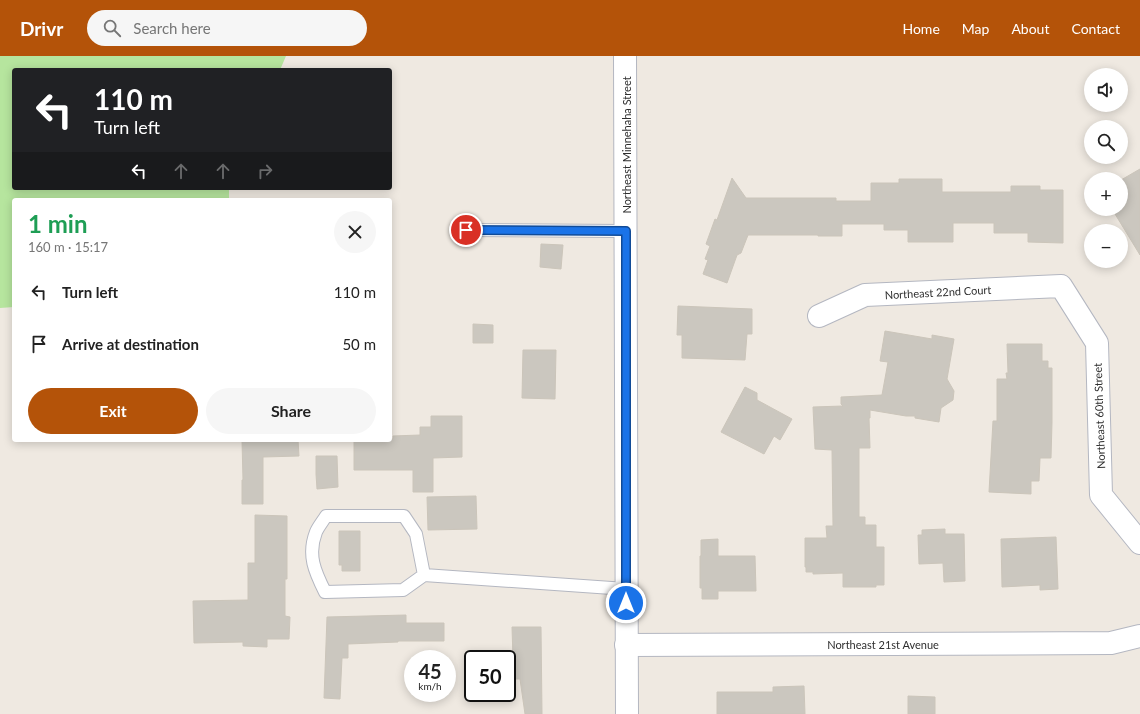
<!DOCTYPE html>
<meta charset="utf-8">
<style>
:root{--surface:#fff;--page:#f6f6f6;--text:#222;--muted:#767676;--accent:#b45309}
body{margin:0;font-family:Lato,sans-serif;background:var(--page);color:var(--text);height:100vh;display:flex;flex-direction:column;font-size:15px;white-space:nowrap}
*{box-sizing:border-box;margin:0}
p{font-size:13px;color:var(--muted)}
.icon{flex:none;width:22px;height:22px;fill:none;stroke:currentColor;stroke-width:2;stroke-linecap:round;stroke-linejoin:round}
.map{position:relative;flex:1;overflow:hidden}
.panel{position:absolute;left:12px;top:142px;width:380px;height:244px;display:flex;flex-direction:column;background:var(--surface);border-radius:4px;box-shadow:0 2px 10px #0003}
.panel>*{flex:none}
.guide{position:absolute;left:12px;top:12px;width:380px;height:122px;border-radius:4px;box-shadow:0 2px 10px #0003;background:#202124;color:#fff;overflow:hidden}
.fabs{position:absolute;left:1084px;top:12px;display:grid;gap:8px}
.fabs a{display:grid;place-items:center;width:44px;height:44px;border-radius:50%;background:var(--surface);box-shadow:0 2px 10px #0003;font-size:20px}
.speed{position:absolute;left:404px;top:594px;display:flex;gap:8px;font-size:20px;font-weight:700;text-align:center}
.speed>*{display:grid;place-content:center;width:52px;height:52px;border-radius:50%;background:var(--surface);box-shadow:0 2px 10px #0003;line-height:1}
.speed small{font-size:10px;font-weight:400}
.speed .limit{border:2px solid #111;border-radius:6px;background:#fff;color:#111}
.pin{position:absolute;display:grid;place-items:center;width:34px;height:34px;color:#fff;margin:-17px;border:2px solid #fff;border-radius:50%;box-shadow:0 1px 4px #0007}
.me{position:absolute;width:44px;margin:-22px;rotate:0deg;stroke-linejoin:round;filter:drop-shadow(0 0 3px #0008)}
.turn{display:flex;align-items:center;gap:14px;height:84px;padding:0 16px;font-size:18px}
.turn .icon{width:52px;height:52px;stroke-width:2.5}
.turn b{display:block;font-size:28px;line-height:34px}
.lanes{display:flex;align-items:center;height:38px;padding:0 16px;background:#0003;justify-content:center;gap:20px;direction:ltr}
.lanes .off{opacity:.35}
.round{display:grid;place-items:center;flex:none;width:42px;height:42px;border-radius:21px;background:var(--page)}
.summary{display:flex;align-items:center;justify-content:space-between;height:68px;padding:0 16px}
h1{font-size:24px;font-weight:700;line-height:30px;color:#1e9e55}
.button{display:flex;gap:8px;margin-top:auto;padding:8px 16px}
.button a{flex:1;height:46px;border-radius:24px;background:var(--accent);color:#fff;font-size:16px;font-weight:700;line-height:46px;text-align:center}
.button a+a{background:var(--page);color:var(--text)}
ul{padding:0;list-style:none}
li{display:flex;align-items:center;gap:12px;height:52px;padding:0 16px}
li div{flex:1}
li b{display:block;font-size:15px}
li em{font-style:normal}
header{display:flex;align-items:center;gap:24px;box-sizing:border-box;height:56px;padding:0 20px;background:var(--accent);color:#fff}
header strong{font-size:19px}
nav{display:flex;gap:22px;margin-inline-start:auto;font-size:14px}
.search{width:280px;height:36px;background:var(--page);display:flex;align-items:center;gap:10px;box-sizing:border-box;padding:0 14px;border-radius:22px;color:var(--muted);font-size:15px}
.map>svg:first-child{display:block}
.green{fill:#b6e59e}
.building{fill:#cbc7bf;stroke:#cbc5ba}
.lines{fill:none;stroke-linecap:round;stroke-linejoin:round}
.service-casing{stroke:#b4b7c1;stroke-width:14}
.minor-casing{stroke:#b4b7c1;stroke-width:24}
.secondary-casing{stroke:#b4b7c1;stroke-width:24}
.service{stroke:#fff;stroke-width:12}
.minor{stroke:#fff;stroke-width:22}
.secondary{stroke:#fff;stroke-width:22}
.route-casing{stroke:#114b97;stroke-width:10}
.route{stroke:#1a73e8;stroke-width:7}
.labels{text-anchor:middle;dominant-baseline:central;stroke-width:4;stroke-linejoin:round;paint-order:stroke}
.street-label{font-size:11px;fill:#2e2e2e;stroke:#fff}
</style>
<header>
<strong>Drivr</strong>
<div class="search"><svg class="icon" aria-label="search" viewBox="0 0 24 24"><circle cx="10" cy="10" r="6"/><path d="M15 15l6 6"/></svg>Search here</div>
<nav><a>Home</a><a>Map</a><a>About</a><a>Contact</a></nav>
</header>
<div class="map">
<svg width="1140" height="658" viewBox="0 0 1140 658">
<rect width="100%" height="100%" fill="#efe9e1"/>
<!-- green -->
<path class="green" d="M0,0H286L280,14H14V132H229V144H14V251L0,252Z"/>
<!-- building -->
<path class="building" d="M1140,113V199L1112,153H1121V124Z
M732,122L746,142H836V145H871V127H899V123H942V136H1011V130H1040V134H1063V187L1028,186V177H994V167H953V186H908V174H884V168H842V180H818V179H748L741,197L737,199L727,227L703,218L708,204L705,203L710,190L706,188L715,163L717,164Z
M541,188L563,189L561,213L540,211Z
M678,250L752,253V278H747L745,304L682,302V279H677Z
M473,268L493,269V287H473Z
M885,275L932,283V279L954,283L947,323L954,335L953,344L941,352L939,366L915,362V360H906L870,354V362H869L870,392H859V461H865V469H876V491H884V529H876V531H843V517L813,518V516H806V511H805V482H827L826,470H833L832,394L815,393L813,351L843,350L841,348V341L882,339L888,306L880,305Z
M1007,288H1042V305H1048V312H1052V366L1051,402H1040L1039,425H1031V438L989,436L993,365H997V323H1007L1006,317H1008Z
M523,294H556L555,343L522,342Z
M745,331L757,337V344L792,363L780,384L774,380L764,398L721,376Z
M431,360H462V401L433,402V436H413V414H354V384H390V383H393V380L420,379V371H431Z
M242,384H298L299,400L263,401V448H242V424H243Z
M316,400H337L338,431L317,433L316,418Z
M476,440L477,473L428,474L427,441Z
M255,459L287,460V523H285V560L290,561L289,583H267V591L243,590V586L194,587L193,545L248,544V507H255Z
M945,473V478H964L965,525L944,526L943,507L919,508L918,479H922V474Z
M339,475H360V515H342V509H339Z
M1056,481L1058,533L1040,534V529L1002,531L1001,483Z
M718,483V500H755L756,535H718V543H702V532H700V500H701V484Z
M406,559V567H444V585H398V586L348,588V602H342L340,643L324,642L327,561Z
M512,571H541L542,658H525L520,623H507V603L513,602Z
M804,630L805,658H717V636H773V631Z
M908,640L935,641V658H908Z"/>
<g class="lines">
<!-- service casing -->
<g class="service-casing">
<path id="service" d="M466,174L626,175
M326,460H404L416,478L424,519L403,534L325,536C315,516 307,499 316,476C318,471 323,465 326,460Z
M424,519L626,533"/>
</g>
<!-- minor casing -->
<g class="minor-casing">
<path id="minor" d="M819,260L865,239L1061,230L1097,287L1101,439L1140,487
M626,589L1111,587L1140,580"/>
</g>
<!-- secondary casing -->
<g class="secondary-casing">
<path id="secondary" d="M625,0L627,658"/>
</g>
<!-- service -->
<use href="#service" class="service"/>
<!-- minor -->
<use href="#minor" class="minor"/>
<!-- secondary -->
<use href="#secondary" class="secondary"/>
</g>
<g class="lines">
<!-- route casing -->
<g class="route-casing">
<path id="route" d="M466,174L626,175V547"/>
</g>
<!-- route -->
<use href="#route" class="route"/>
</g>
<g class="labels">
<!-- street labels -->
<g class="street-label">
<text transform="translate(626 89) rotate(-90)">Northeast Minnehaha Street</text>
<text transform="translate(938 236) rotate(-3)">Northeast 22nd Court</text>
<text transform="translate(1099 360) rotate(-92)">Northeast 60th Street</text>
<text x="883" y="588">Northeast 21st Avenue</text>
</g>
</g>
</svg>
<div class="fabs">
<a><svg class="icon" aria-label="sound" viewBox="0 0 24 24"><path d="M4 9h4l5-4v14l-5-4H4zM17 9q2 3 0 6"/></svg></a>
<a><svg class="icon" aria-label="search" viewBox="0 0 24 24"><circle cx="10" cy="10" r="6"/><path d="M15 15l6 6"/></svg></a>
<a>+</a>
<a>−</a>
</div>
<div class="speed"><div>45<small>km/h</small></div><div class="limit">50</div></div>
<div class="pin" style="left:466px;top:174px;background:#d93025"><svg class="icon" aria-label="arrive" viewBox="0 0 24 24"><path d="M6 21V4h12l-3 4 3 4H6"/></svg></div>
<svg class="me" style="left:626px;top:547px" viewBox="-20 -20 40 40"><circle r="17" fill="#1a73e8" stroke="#fff" stroke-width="3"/><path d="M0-11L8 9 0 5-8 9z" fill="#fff"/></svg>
<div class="guide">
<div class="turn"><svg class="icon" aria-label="left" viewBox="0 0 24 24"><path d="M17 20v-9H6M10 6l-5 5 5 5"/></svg><div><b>110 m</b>Turn left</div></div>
<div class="lanes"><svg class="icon" aria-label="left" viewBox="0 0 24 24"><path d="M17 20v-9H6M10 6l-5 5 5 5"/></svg><svg class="icon off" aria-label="ahead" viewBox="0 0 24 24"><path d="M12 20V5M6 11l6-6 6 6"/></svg><svg class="icon off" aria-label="ahead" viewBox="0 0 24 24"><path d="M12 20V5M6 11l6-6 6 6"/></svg><svg class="icon off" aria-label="right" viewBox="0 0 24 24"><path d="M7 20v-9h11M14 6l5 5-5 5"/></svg></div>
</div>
<section class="panel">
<div class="summary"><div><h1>1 min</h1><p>160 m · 15:17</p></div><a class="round"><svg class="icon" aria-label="close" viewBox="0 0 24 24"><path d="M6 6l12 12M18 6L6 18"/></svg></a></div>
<ul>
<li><svg class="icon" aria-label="left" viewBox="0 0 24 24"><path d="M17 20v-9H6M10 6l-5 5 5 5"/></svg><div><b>Turn left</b></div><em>110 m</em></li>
<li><svg class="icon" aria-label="arrive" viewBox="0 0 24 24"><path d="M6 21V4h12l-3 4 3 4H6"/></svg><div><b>Arrive at destination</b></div><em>50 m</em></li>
</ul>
<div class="button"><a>Exit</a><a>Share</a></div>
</section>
</div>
